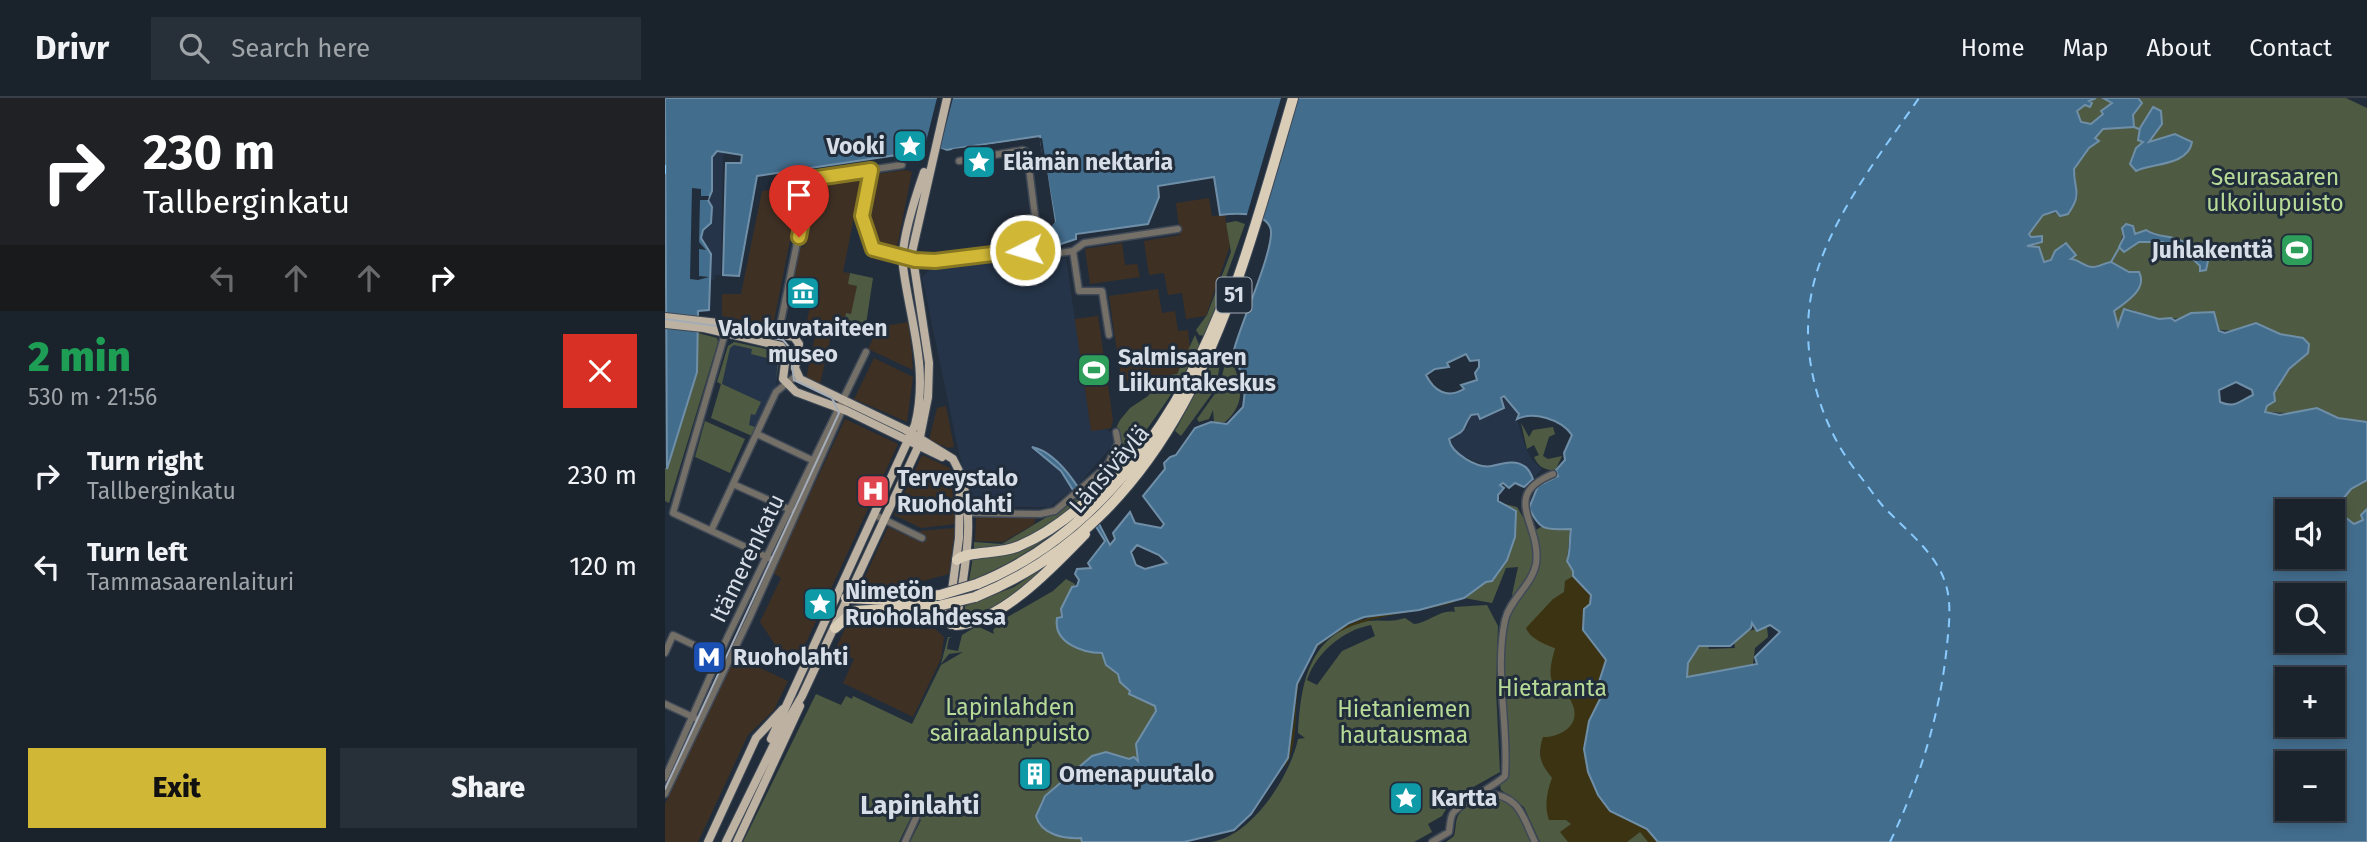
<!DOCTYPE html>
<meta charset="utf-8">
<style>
:root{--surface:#1a222c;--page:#272f38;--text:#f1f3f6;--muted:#9fa4a9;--line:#383f48;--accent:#d0b736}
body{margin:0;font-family:"Fira Sans",sans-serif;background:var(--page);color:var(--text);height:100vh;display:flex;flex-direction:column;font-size:26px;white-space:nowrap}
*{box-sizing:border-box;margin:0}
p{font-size:23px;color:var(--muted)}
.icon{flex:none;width:38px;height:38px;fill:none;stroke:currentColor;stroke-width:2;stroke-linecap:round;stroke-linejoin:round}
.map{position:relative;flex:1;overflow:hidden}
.drawer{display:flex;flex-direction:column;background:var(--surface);width:665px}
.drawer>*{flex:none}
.banner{background:#202124;color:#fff;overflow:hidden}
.fabs{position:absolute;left:1610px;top:401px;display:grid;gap:14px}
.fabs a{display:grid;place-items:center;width:70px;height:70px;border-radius:0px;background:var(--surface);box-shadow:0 4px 10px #0003,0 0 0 2px var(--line);font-size:35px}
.pin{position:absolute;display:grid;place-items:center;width:60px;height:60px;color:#fff;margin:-72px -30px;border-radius:50% 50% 50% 0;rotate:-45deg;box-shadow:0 0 7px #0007}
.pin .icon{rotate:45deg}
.me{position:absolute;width:77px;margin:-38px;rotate:265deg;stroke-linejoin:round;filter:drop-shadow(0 0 5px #0008)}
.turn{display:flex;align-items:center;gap:24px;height:147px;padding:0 28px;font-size:32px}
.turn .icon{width:91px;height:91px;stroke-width:2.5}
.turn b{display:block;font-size:49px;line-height:60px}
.lanes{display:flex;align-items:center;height:66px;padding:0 28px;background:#0003;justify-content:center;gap:35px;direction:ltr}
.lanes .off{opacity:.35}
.round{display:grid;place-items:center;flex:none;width:74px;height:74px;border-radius:0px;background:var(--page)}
.headline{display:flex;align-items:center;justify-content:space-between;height:119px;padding:0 28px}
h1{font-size:42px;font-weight:800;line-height:52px;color:#1e9e55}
.action{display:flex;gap:14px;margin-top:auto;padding:14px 28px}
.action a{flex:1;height:80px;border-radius:0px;background:var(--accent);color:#111;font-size:28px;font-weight:800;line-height:80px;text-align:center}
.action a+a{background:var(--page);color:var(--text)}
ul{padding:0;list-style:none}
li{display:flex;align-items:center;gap:21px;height:91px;padding:0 28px}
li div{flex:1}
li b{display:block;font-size:26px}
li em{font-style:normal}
header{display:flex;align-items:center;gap:42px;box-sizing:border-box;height:98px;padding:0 35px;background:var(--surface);border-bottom:2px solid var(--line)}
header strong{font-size:33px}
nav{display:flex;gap:38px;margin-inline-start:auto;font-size:24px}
.search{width:490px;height:63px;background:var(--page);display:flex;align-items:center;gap:18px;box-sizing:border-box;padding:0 24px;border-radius:0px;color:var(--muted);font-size:26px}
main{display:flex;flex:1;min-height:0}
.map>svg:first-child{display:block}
.commercial{fill:#3f3024}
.built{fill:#253448}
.green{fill:#4e5b42;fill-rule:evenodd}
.sand{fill:#3c3313}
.water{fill:#436d8d;stroke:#6f8fa8;stroke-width:2;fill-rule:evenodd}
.pier{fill:#222d3b}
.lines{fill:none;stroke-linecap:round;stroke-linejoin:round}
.stream{stroke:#6f8fa8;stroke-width:2}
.ferry{stroke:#89cbff;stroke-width:2;stroke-dasharray:9 7;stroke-linecap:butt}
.minor-casing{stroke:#3f4957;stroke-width:9}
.major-casing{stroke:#3f4957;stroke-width:10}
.highway-casing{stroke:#3f4957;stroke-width:12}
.minor{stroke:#746f67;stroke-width:6}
.major{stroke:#bdb2a1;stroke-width:8}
.highway{stroke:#d9cdb8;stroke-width:10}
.tram{stroke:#a4acb7;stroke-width:2}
.highway-bridge-casing{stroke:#3f4957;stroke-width:12;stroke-linecap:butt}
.highway-bridge{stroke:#d9cdb8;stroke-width:10}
.route-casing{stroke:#877723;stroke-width:18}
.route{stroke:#d0b736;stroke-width:12}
.labels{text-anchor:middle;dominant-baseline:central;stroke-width:6;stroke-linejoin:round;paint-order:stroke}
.shield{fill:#222d3b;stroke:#a1a9b4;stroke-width:2}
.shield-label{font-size:21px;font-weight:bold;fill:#d7dee8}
.poi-label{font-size:23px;font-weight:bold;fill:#d7dee8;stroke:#222d3b;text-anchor:start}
.park-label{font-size:23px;fill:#b7db97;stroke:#222d3b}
.street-label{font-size:23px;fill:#d7dee8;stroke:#222d3b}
.quarter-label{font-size:26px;font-weight:bold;fill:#d7dee8;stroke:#222d3b}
</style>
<header>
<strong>Drivr</strong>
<div class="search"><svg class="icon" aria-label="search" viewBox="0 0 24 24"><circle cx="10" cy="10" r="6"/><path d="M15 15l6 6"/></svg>Search here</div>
<nav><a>Home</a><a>Map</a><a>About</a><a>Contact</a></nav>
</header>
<main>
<section class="drawer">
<div class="banner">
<div class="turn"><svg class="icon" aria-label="right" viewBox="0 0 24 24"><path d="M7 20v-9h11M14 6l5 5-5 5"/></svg><div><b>230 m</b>Tallberginkatu</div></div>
<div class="lanes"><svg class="icon off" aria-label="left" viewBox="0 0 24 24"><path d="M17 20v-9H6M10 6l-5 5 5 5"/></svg><svg class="icon off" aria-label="ahead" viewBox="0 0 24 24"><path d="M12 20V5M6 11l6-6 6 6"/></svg><svg class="icon off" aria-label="ahead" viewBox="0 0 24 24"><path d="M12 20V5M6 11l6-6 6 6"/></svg><svg class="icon" aria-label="right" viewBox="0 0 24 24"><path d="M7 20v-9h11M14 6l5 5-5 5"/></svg></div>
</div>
<div class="headline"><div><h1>2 min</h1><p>530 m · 21:56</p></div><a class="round" style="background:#d93025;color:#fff"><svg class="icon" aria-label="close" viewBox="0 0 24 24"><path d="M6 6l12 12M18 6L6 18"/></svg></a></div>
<ul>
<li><svg class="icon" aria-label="right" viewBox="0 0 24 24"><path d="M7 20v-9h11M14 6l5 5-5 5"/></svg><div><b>Turn right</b><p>Tallberginkatu</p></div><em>230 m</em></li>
<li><svg class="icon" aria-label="left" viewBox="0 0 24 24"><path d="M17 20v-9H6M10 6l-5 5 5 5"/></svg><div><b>Turn left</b><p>Tammasaarenlaituri</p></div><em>120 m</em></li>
</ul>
<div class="action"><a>Exit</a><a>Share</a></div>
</section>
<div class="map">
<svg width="1702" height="744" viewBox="0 0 1702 744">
<rect width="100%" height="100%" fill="#222d3b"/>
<!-- commercial -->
<path class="commercial" d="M241,72L247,74L232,149L211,144L203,123L211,76Z
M193,79L197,80L178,174L185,175L184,185L192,188L187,216L181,215L178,231L142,223L145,207L125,203L124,197L132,149H139L152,84Z
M136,87L108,228L57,218V196H76L97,93Z
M544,100L547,118L560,117L565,148L541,218L521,221L517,195L503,197L499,175L484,177L479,143L515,137L511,105Z
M457,145L460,167L472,166L475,179L425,186L420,151Z
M493,191L497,215L510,213L513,233L523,232L525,251L512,276L460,283L456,281L444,198Z
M433,218L448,322L446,330L426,334L409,221Z
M243,224L246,246L248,272L203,251L214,229Z
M152,229L167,233L155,286L141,281Z
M209,260L248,279L242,324L189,301Z
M281,308L289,349L283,350L264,342L272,310Z
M180,321L233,346L132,564L112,555L113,551L95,524L116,480L108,475Z
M257,357L285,370L291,426L256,430L229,417Z
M311,419L315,418L371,419L369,426L338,444L310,443Z
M223,429L250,441L254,433L290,430L284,476L219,493L198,483Z
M189,524L217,529L270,531L279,539L276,561L248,619L178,585L189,561L170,552L180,531Z
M70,558L123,583L109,612L83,637L33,744H0V706Z"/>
<!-- built -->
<path class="built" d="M52,52L61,56L58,57L56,177H50L49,182L34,180L27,90L44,96L48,56Z
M354,157L373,164L401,160L426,333L442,331L447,336L449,346L413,387L385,409H311L306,404L293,351L257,179L268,169Z
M69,244L89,248L114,262L111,289L89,335L46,320L56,286L52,284L63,248Z
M839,298L854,317L852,321L860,348L867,362L877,371L868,381L853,365L821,368L793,356L784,347L783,341L791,339L802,330L806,317L813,316L815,320Z"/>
<!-- green -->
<path class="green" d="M1395,0H1681L1702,10V411L1697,422L1689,427L1676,416L1622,315L1600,314L1602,308L1610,304L1609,295L1615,289L1577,231C1546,238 1539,219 1518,220C1505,221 1493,222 1479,218C1472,215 1467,210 1459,211L1453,228L1430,169L1408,163L1399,145L1390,153L1386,162L1379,164L1373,149H1362L1376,145L1374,138L1366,140L1364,136L1377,117L1405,113L1413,99L1409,71L1421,54ZM1461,126L1467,127L1470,136L1481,132C1496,142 1515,135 1527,152L1536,149L1543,163L1535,168L1528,161L1510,157L1498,144L1477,143L1462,150L1454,149Z
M571,123L580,126L540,238L534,237L531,232L542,217L566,154L561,125Z
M185,175L208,180L201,226L187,234L174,227H179L181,215L186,216L192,188L183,186Z
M33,235L52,240L53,244L4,405L0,403V370H3L32,274Z
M530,237L535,249C495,317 452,382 384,426C369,436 353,447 336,451C328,452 318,451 309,451V444L337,446L420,396V391L448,363L455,348L452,328L455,322L465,310L483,298L497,278L512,276Z
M69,244L110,253L115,258L111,281L113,263L86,256L87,251L69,247L65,250L57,286L96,304L90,317L86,316L84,327L90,329L102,307L87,338L46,320L56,286L52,284L63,248Z
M563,254C574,280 585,302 560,324H549L548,312L544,321L534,324L532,321L554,290Z
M550,259L555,265L551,290L516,338L510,333Z
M40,323L80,341L65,375L30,359Z
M856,325L864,339L868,332L888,329L890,336L884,339L878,358L883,361L897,358L890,373C879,371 874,370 869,359L874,357L869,347L862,351Z
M840,406L852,409L867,434L876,429L905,430L902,463L922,492L993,744H875L859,709L836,692L835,687L843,677C841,632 830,541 851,504L847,497L853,469L841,470L827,505L799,500L828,478L851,413Z
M415,414C381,443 346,467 304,483L308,459C349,463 382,434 415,414Z
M393,459C366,483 336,516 299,522L300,508L349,489Z
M401,481L410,486L396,511L394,536C403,547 423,555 437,556L441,567L453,576C457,594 475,600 490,608L491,613L471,646L474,656L472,664L469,660L464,661L441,654L380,697C359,733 386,738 416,740L417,744H245L256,722L247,717L234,744H78L151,596L176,607L181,598L187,601L188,598L247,626L276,567L298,554L284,556L276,566L283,539H287L284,540L282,551L293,553L297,537L312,528L329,536L328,532L339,521L388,493Z
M822,507L833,528L831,593L835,674L787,701L777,718L763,726L767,734L749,744H546C586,739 625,679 633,641L640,640L633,635C636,586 643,535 703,523C717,521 725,525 740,520L749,526C764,525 775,511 790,514L789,509ZM706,527L710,538L677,553L652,587L642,582C651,555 678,532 706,527Z
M1102,529L1103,539L1090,550L1088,566L1022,579L1023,565L1034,548L1043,546L1044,551L1070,550L1069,544L1082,533Z
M833,699L852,712L867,744H781L789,738C791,732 790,726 792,720C797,706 822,702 833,699Z"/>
<!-- sand -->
<path class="sand" d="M908,478L926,497L925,506L919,511L918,532L941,562L934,587L935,601L923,674L933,697L945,713L982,731L993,744H983L975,734L962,744H903L895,734L906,726L901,722H884C879,708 882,693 887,680C875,665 872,657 878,639C898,639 918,625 906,603C902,596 893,594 889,588C882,575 887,563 890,550C881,547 864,540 861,530L888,501L899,494L900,483Z
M788,502V505C733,520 645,516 633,590C629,616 634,645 620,670C624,651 629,632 630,612C631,603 630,594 632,585C656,511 726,520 788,502Z"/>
<!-- water -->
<path class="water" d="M0,0H1431L1424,3L1427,5L1425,9L1420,7L1412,13L1416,24L1426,26L1438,16L1436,13L1447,5L1438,0H1473L1477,5L1468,17L1469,29L1438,31L1430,40L1434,43L1424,50L1409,71C1409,94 1418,94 1403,116L1395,118L1391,113L1378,117L1364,136L1366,139L1377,138V144L1362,148L1374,149L1379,164L1386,162L1390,153L1401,145L1411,157L1406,161C1413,161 1419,169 1428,169C1434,169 1439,165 1446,164L1464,174H1474C1483,191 1461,204 1449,213L1453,228L1459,211L1494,221L1506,220L1510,223L1526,215L1549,214L1554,233L1560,235L1591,225L1615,236L1638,240L1644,246L1643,255L1624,271L1609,295L1610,303L1602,308L1600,314L1615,317L1652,310L1673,320L1702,324V382L1686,391L1673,407L1676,416L1689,426L1698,422L1696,417L1702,411V744H993L982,731L945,713L933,697L923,674L919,651L924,623L935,601L933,587L941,562L918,532L919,511L925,506L926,497L908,478V473L902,463C906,453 904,442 906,431C882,431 876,435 864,410L873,388L893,378L891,372L900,362L899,355L907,337C896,321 868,313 852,321L854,316L839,298L836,300L839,310L815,321L813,316L806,317C795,333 805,330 784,341C786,355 812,371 827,368C836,366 850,361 859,368C863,370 866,376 868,381L859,389L850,385L844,390L838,385L835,387L839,390L833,397V403L851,413L850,439L842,462L827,483L821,484L799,500L754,512L699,519L684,525L652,547L632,586L623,660L586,716L569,732L519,744H417L416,740C400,741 376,737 371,718L380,698L427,658L441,654L464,661L469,659L473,663L471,646L491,613L490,608L464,596L465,593L455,584L453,576L441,567L437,555C418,555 388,545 392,520L397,519L396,511L407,489L412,488L414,482L410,476L412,471L426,470L423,465L440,443L396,373L367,349C402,356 429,417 445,447L450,441L448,435L465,414L470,425L496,430L499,426L478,398L500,371L499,365L505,359L511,357L530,330L546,324L562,326L578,309C579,301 581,290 579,282C578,271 567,265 569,252C574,229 613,144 605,129C598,113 569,115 555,117L549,79L493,88L494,99L483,126L411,136V141L387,149L382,133L390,123L375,38L281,52L241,42L238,56L92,78L74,178L58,177L61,65H76L77,57L52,53L47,59V93L43,102L47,109L46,125L38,132L36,140L46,156L44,212L33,213L32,274L2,371ZM801,256L805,263L814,262V269L810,275L812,282L796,287L799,291C782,301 769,293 761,277L770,271L784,269L782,265ZM1571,284L1587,292L1588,297C1576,302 1570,311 1555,304L1554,292ZM1622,413H1668V458H1622ZM472,447L494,457L502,465L480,471L471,467L466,454ZM1622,497H1668V542H1622ZM1087,525L1092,533L1105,527L1115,534L1090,559L1092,566L1022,579L1023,565L1034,548H1065L1086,530ZM1622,581H1668V626H1622ZM1622,665H1668V710H1622Z
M1488,9L1496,13L1497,26L1484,44L1510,36L1527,44C1523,68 1487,65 1471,73L1465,66L1471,50L1478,44L1473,42L1475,30Z
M1461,126L1468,128L1470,136L1481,132C1496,142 1515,135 1526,151L1536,149L1543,163L1541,172L1535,173V168L1528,161L1510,157L1498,144H1474L1459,154L1454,149L1459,139L1457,130Z"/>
<!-- pier -->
<path class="pier" d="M272,0H288L275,50L284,54L288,51L377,40L390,124L382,135L379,136V131L387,123L375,43L281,56L260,48Z
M616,0H632L595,124L581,120Z
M27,90L36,91V98H44L43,102H35L34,144L41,152L34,151V178L44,179L33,182L25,181Z"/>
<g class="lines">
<!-- stream -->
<path class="stream" d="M1469,29L1474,31
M1446,164L1454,150"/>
<!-- ferry -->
<path class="ferry" d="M0,67V80
M1225,744C1255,681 1275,617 1282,547C1284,527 1287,504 1280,484C1270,453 1238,430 1217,407C1208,396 1200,384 1191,373C1154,325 1134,255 1147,193C1160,127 1216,55 1254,0"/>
<!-- minor casing -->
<g class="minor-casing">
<path id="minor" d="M294,63L358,52L362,54L373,142L369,154
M206,72L197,118L207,149L250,162L270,163L354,151L380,157L408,153L419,145L513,131
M408,153L414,193H437L444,237
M61,232L8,415L104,460
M113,238L145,81L237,67
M92,336L149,363
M68,386L126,412
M300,415L375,416L390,413L442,368L453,345L451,334
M210,417L257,440
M46,433L111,294L132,277
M0,555L8,537L58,561
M0,606L30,620
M0,680L63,538L201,254
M821,695C856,698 857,718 870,744
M0,696L84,521L179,308
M240,744L255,711
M767,744L784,734C785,728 785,722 787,717C790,708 830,688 840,678C844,627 829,574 840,522C845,501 867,487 871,466C877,426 834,398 888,376"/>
</g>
<!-- major casing -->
<g class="major-casing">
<path id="major" d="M0,219L62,226L129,239L134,246L130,270L135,281L241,332L288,361C316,408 298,477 291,527H286L284,515L294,440L295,384
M0,226L39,230L116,248L121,257L118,281L131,294L182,313L277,359
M106,641L250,327C264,270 245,224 238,168C235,145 251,97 259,74
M43,744L91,640L118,611
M61,744L110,644L137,598L253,349L263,299L264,265L247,154L282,0
M72,744L135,608"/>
</g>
<!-- highway casing -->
<g class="highway-casing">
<path id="highway" d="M292,462C302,452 335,457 354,448C399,429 436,391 468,356
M312,486C439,435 519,312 565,188
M310,499C520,414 571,194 628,0
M181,500L225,502L275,497
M291,527C337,524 389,468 420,436
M170,530L189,513L273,508"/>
</g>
<!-- minor -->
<use href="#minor" class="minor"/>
<!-- major -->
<use href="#major" class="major"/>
<!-- highway -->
<use href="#highway" class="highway"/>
<!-- tram -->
<path class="tram" d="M0,221L52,228L118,242L125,250L129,282L167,300L174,315L0,691"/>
<!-- highway-bridge casing -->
<g class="highway-bridge-casing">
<path id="highway-bridge" d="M275,497L312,486
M273,508L310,499"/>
</g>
<!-- highway-bridge -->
<use href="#highway-bridge" class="highway-bridge"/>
</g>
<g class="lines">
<!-- route casing -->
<g class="route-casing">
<path id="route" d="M134,139L145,81L206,72L197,118L208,151L250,162L270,163L360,152"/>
</g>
<!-- route -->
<use href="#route" class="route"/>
</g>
<!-- icons -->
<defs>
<g id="sight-square" transform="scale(1.75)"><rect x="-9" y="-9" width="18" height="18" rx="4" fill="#0f9aa8" stroke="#222d3b"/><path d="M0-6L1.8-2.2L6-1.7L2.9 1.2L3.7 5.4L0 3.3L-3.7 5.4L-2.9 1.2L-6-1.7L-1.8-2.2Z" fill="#fff"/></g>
<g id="stadium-square" transform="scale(1.75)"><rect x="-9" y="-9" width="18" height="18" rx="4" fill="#2e9e5b" stroke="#222d3b"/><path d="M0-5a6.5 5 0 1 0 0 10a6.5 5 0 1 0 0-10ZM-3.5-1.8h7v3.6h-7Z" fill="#fff"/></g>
<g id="museum-square" transform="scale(1.75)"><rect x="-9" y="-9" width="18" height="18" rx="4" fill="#0f9aa8" stroke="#222d3b"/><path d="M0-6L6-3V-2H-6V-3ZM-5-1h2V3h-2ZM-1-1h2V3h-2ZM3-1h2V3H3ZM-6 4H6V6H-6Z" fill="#fff"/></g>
<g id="hospital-square" transform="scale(1.75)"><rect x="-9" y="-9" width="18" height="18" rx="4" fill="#e0444e" stroke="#222d3b"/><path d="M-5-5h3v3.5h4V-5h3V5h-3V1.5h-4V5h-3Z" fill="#fff"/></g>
<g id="metro-square" transform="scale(1.75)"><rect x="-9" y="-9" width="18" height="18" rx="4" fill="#1a4fb4" stroke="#222d3b"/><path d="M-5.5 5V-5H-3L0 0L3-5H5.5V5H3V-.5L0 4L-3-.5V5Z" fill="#fff"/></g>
<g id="building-square" transform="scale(1.75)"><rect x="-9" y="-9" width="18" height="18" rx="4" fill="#0f9aa8" stroke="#222d3b"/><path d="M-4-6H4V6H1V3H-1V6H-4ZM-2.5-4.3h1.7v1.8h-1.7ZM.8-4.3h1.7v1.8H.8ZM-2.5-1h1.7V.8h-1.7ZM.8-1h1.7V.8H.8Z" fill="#fff"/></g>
</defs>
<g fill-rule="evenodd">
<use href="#sight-square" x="245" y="48"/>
<use href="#sight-square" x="314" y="64"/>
<use href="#stadium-square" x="1632" y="152"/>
<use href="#museum-square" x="138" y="195"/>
<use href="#stadium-square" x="429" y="272"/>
<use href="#hospital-square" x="208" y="393"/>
<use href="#sight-square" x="155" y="506"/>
<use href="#metro-square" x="44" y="559"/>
<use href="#building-square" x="370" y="676"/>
<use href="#sight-square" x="741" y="700"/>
</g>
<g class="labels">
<!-- shield labels -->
<rect class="shield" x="551.5" y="179.5" width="35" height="35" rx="5"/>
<g class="shield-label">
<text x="569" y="197">51</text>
</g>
<!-- poi labels -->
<g class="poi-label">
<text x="220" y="48" text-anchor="end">Vooki</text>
<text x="338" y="64">Elämän nektaria</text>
<text x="1608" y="152" text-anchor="end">Juhlakenttä</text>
<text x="138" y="230" text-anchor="middle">Valokuvataiteen<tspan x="138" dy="26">museo</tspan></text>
<text x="453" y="259">Salmisaaren<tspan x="453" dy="26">Liikuntakeskus</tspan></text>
<text x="232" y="380">Terveystalo<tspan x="232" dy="26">Ruoholahti</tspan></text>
<text x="180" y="493">Nimetön<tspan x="180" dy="26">Ruoholahdessa</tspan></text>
<text x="68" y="559">Ruoholahti</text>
<text x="394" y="676">Omenapuutalo</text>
<text x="766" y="700">Kartta</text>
</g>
<!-- park labels -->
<g class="park-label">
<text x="1610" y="79">Seurasaaren<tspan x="1610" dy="26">ulkoilupuisto</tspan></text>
<text x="887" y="590">Hietaranta</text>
<text x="345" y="609">Lapinlahden<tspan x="345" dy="26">sairaalanpuisto</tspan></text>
<text x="739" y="611">Hietaniemen<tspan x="739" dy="26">hautausmaa</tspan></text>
</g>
<!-- street labels -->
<g class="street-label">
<text transform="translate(444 371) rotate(-49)">Länsiväylä</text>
<text transform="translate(82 460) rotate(-64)">Itämerenkatu</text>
</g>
<!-- quarter labels -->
<g class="quarter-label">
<text x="255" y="707">Lapinlahti</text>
</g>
</g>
</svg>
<div class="fabs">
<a><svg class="icon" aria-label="sound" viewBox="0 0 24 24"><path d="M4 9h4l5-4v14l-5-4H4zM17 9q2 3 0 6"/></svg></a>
<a><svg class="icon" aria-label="search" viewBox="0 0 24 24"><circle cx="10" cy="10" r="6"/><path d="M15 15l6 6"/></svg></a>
<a>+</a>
<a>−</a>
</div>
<div class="pin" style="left:134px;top:139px;background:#d93025"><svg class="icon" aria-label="arrive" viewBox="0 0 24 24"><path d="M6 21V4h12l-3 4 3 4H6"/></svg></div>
<svg class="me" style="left:360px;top:152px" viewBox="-20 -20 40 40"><circle r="17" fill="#d0b736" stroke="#fff" stroke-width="3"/><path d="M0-11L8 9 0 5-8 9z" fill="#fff"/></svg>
</div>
</main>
